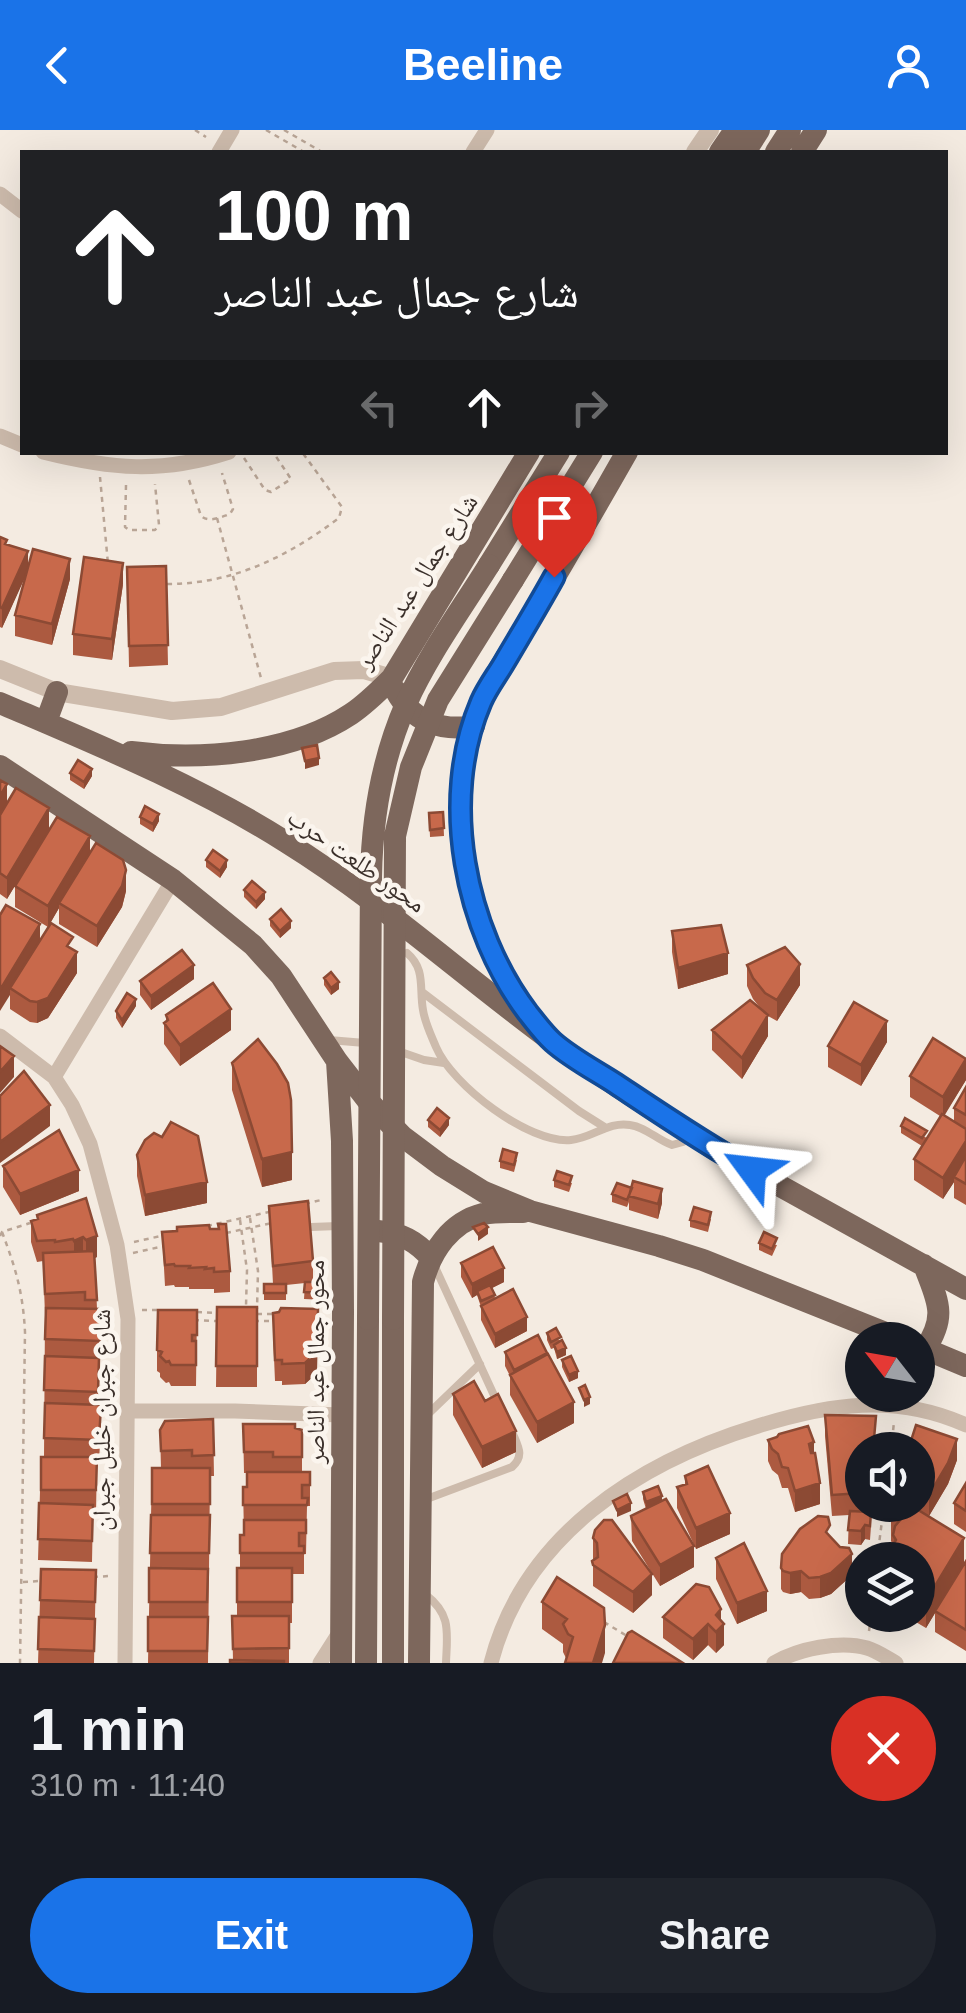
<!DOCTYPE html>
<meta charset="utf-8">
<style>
:root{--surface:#171b24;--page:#20242c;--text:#f1f3f6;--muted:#9ea1a6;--accent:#1a73e8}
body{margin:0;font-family:Arial,"Noto Naskh Arabic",sans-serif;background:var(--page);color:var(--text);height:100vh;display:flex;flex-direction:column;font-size:38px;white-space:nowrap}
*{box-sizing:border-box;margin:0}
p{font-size:32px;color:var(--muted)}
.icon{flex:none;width:55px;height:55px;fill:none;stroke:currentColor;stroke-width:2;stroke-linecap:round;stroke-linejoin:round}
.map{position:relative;height:1533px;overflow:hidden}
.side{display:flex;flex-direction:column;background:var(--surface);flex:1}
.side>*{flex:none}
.top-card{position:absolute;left:20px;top:20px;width:928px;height:305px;border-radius:0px;box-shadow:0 10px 40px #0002;background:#202124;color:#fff;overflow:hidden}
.needle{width:65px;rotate:301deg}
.controls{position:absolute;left:845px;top:1192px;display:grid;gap:20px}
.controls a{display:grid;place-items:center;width:90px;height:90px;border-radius:50%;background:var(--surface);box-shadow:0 10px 40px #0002;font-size:50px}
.pin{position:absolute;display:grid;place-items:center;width:85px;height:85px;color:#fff;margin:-102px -42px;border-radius:50% 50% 50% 0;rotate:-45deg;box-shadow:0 0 10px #0007}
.pin .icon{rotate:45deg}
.me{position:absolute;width:110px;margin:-55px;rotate:300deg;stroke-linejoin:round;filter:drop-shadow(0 0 8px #0008)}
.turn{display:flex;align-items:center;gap:35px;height:210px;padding:0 30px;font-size:45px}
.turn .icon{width:130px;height:130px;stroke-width:2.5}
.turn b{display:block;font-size:70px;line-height:85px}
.lanes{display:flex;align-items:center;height:95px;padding:0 30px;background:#0003;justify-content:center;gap:50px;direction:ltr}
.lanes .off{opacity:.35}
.round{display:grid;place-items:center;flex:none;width:105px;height:105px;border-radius:52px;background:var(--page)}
.headline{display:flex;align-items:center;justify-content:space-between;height:170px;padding:0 30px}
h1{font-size:60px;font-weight:700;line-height:75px}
.button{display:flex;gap:20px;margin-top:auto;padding:20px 30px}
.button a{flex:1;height:115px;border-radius:60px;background:var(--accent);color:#fff;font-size:40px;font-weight:700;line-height:115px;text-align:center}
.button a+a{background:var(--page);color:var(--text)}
header{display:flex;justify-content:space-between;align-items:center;height:130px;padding:0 30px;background:var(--accent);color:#fff;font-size:45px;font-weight:700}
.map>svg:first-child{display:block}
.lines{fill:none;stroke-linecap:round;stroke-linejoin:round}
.path{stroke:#b9a596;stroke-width:2.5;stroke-dasharray:5 5;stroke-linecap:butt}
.service{stroke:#cdbbac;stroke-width:8}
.minor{stroke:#cdbbac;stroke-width:15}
.tertiary{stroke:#cdbbac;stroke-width:18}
.primary{stroke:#7d675c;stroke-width:22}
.primary-bridge{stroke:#7d675c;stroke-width:22}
.wall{fill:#ac5a40}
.shaded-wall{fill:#8c4a34}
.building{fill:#c8694b;stroke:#8c4a34;stroke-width:2.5}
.route-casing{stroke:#114b97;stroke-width:25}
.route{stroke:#1a73e8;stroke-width:18}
.labels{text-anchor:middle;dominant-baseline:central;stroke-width:9;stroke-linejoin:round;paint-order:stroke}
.street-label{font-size:25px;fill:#3b302b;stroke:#fbf5ee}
</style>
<header><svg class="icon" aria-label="back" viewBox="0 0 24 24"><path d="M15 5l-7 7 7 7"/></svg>Beeline<svg class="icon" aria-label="person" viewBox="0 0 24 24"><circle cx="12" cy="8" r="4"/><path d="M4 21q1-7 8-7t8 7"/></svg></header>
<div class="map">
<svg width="966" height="1533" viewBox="0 0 966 1533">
<rect width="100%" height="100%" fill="#f4ebe1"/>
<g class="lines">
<!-- path -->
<path class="path" d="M195,0L206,7
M266,0L304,22
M284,0L322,22
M244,328L265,360L271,362L291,349L273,322
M100,347L108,434
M189,350L201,386C209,393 221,387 230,384L233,379L222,343
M126,355L125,397L129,400H155L159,395L155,354
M217,388L261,548
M167,454C233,454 287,427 339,388L342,377L302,322
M305,1074L321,1070
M250,1088L258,1141L257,1179
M240,1090L247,1140L246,1176
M207,1096L273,1081
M2,1102C16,1139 23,1163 25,1202L20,1533
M226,1103L272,1093
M0,1106L2,1102L30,1093
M134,1112L165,1105
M133,1123L164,1116
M142,1180H159
M197,1182L219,1183
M257,1184H274
M194,1190L216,1191
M254,1191H276
M891,1320L894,1292
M877,1430L884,1375
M93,1447L110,1446
M23,1452L40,1451
M604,1492L627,1506
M869,1501L871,1485"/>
<!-- service -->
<path class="service" d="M407,823C426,839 419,858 423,880C425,893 431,905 436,917C452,955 529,1014 571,1010C592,1008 609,991 630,995C646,997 657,1010 672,1015L683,1012L689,1007
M422,862L579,981L606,998
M329,910L365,913
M398,921L424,930L444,933
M311,1097L338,1096
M435,1137L498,1274
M427,1285L480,1234
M424,1370L512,1337C524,1326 519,1318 513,1304
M426,1465C452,1485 447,1503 446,1533"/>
<!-- minor -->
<path class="minor" d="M219,22L232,0
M473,22L487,0
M0,64L22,81
M0,306L22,315
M43,322C111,339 161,344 229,322
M0,906L54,947L72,975L90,1014L117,1115L128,1189L125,1533
M54,947L173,750
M128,1281H235L341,1285
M320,1533L341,1500
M491,1533C524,1405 639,1332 758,1296C829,1274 895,1263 966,1295
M774,1533C798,1519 840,1510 867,1518C877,1521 887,1528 896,1533"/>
<!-- tertiary -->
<path class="tertiary" d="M695,22L710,0
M0,539L57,562L172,581L221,577L334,541L364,540L392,548"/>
<!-- primary -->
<path class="primary" d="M720,22L735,0
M745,22L759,0
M776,22L790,0
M802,22L816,0
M489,435L559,322
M513,450L592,322
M396,561C412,591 441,602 474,596
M0,573C98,615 196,655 286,712C381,771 463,846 553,912C605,951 662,985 717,1021L966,1159
M46,592L57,562
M131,622C200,631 291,624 351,584C366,574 379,561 392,548L529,322
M0,636L173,750L253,815L281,846L337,931L368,971L402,1006L442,1036L484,1062L530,1081L659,1116L703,1130L903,1210
M529,884C465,800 439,672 481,573C493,545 512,519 527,494C561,437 594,380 627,322
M337,931L342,1011L343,1182L341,1533
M378,1101C401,1103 416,1111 431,1128
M924,1135C937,1170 948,1185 925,1219
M918,1216L966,1236
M366,1533L368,1189
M393,1533V1189
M419,1533L423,1152C431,1121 451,1092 483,1084C495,1081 510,1082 523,1082"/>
<!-- primary-bridge -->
<path class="primary-bridge" d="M368,1189L371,747C372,688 382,629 406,574C428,525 461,480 489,435
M393,1189L395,706L411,637L438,570L513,450"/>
</g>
<!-- wall -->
<path class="wall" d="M0,407L28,438L70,449L52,515L15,506V485L25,446L2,498L0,497Z
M166,436L168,535L129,537L127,437Z
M123,454L112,530L73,525V504Z
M70,643L92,646L84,659L70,650Z
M0,650L7,674L49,699L7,769L0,764Z
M443,682L444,706L430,707L429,683Z
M140,687L159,691L153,702L140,694Z
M90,723L126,761L122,777L97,817L59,794V778L48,797L15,777V756Z
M206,730L227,737L220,748L206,737Z
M244,760L265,769L256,779L244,767Z
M0,785L40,811L73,820L77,843L48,888L37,893L30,892L10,879V865Z
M270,789L291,798L280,808L270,796Z
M672,801L728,844L678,859L672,822Z
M747,835L800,855L777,891L768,886V906L742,949L712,920V900L761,879L753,869L747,856Z
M324,848L339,859L331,865L324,855Z
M194,849L151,880L140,865V851Z
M136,876L122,898L116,888V881Z
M166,885L231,900L180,936L164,914V893L166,891Z
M887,912L861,956L828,937V916Z
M966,929V950L944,985L954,991V978L966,957V1075L954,1068V1052L943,1069L914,1050V1029L940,986L910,967V946Z
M232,933L292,1050L262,1057L232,960Z
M428,990L449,995L440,1007L428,997Z
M901,996L927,1008L922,1016L901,1003Z
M137,1025L207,1073L145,1086L137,1046Z
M517,1030L514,1042L500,1038V1031Z
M3,1036L79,1061L20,1085L3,1057Z
M554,1050L572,1053L569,1062L554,1057Z
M617,1053L662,1073L658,1089L629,1080V1072L627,1077L612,1072V1064Z
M86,1068L97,1127L95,1128L97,1179H101L98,1275L101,1296L99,1331H97L96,1381H93L92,1432L38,1430L41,1327H44L45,1185L43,1131L37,1132L31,1112V1091L37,1090V1085Z
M269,1076L313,1131V1152H326L325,1170L304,1169L305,1153L286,1155V1170H264V1154H273Z
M711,1089L708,1102L690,1097V1090Z
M210,1099L230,1141V1162L214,1163V1159H189V1157H175L174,1155L165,1156L162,1102Z
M759,1113L777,1115L772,1126L759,1120Z
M461,1133L504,1152L492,1158L495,1168L527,1201L495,1218L481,1190V1177L477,1165L472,1168L461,1147Z
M217,1177H257V1257H216Z
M197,1180L196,1256H171L169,1252L166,1253L160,1247V1243L157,1241V1220Z
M547,1203L561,1211L566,1225L557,1229L554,1218L551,1219L547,1210Z
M273,1204L317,1243L305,1254L282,1255V1251H275Z
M505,1222L574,1293L537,1313L510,1265V1246L505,1236Z
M562,1230L578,1248L569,1252L562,1237Z
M453,1264L516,1322L482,1338L453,1285Z
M825,1285L876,1306L862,1320V1375H870L871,1396L870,1410L865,1409L861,1415L848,1414L849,1385L832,1386L825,1306Z
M213,1289L214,1346H210L208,1533H148L152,1338H161L160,1300Z
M243,1294L295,1298L302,1300V1342H310V1376H307L306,1424H304V1444H292V1493H289V1533H230L233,1530L232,1486H237V1438H240V1405H244L243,1357H247V1343H244Z
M768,1310L814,1323L820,1374L795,1382L788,1358H782L778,1345L772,1340L768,1331Z
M918,1320L957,1330L948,1354L929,1386L964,1434L966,1431V1521L935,1502V1483L926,1498L904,1485H918V1430H884L893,1415L891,1411V1383L893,1375H918Z
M685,1346L730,1404L696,1419L677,1378V1357L685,1354Z
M966,1353V1402L954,1394V1373Z
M643,1362L662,1372L694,1437L660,1456L632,1411L631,1386L646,1379L643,1369Z
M830,1406L852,1445L831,1464L820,1468L809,1469L801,1462L790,1464L783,1462L781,1459V1438Z
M593,1408L652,1465L633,1483L593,1456Z
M716,1428L767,1481L737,1494L716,1449Z
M41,1439L96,1440L94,1533H38Z
M557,1447L605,1523L566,1528L563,1522V1514L542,1499V1472Z
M663,1487L721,1491L724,1515L716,1523L708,1515L693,1530L663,1508Z"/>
<!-- shaded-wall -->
<path class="shaded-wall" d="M28,421V441L2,498V478Z
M70,429V449L52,515V494Z
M123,433V454L112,530V509Z
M319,628V635L305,639V631Z
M92,639V646L84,659V652Z
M7,654V675L0,687V666Z
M49,678V699L7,769V748Z
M159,684V691L153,702V694Z
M90,706V727L59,773V778L48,797V776Z
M227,730V737L220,748V741Z
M126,740V761L122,777L97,817V796Z
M265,762V769L256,779V772Z
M291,791V798L280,808V801Z
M40,794V815L10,858V865L0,881V860Z
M77,822V843L48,888L37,893V872Z
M728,823V844L678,859V838Z
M800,834V855L777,891V870Z
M194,835V849L151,880V866Z
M339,852V859L331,865V858Z
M136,869V876L122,898V890Z
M231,879V900L180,936V915Z
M768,885V906L742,949V928Z
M887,891V912L861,956V935Z
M14,926V947L0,963V942Z
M966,929V950L943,988V967Z
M50,975V996L0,1033V1012Z
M449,988V995L440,1007V1000Z
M966,1011V1032L954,1047V1052L943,1069V1048Z
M292,1022V1050L262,1057V1029Z
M79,1040V1061L20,1085V1064Z
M207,1052V1073L145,1086V1065Z
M662,1059V1073L658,1089V1074Z
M488,1097V1104L478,1111V1104Z
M97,1106V1127L86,1131V1110Z
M83,1107V1128L74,1132V1111Z
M504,1138V1152L478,1165L477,1161V1165L472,1168V1154Z
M527,1187V1201L495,1218V1204Z
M318,1200L317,1243L305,1254V1233Z
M566,1218V1225L557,1229V1222Z
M578,1241V1248L569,1252V1245Z
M590,1267V1274L584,1277V1270Z
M574,1272V1293L537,1313V1292Z
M516,1301V1322L482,1338V1317Z
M957,1309V1330L948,1354L929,1386V1365Z
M814,1312V1333L809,1314Z
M820,1353V1374L795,1382V1361Z
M662,1366V1373L646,1379V1372Z
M631,1373V1381L617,1387V1380Z
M730,1383V1404L696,1419V1398Z
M865,1395V1409L861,1415V1401Z
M964,1408V1435L926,1498V1471Z
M694,1416V1437L660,1456V1435Z
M852,1424V1445L831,1464L820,1468V1447Z
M801,1441V1462L790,1464V1443Z
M652,1444V1465L633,1483V1462Z
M767,1461V1481L737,1494V1473Z
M721,1479V1496L724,1494V1515L716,1523V1485Z
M708,1494V1515L693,1530V1509Z
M605,1495V1523L602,1533H593Z"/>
<!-- building -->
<path class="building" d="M0,407L7,410L5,414L28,421L2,478L0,477Z
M33,419L70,429L52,494L15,485Z
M84,427L123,433L112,509L73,504Z
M166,436L168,515L129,516L127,437Z
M317,615L319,628L305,631L302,618Z
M78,630L92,639L84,652L70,643Z
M0,650L7,654L0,666Z
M16,658L49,678L7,748L0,743V685Z
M145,676L159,684L153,694L140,687Z
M443,682L444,698L430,700L429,683Z
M57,687L90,706L48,776L15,756Z
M96,713L123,730L126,740L122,756L97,796L59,773Z
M213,720L227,730L220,741L206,730Z
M252,751L265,762L256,772L244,760Z
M6,775L40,794L0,860V785Z
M281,779L291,791L280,801L270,789Z
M51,793L73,807L67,816L77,822L48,868L37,872L30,871L10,858Z
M721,795L728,823L678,838L672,801Z
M785,817L800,834L777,870L765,863L753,848L747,835Z
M182,820L194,835L151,866L140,851Z
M331,842L339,852L331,858L324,848Z
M213,853L231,879L180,915L164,893L168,890L166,885Z
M127,863L136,869L122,890L116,881Z
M750,870L768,885L742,928L712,900Z
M854,872L887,891L861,935L828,916Z
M933,908L966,929L943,967L910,946Z
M258,909L277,934L288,953L291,970L292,1022L262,1029L232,933Z
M0,916L14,926L0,942Z
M24,941L50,975L0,1012V966Z
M966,957V985L954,978Z
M437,978L449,988L440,1000L428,990Z
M942,984L966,999V1011L943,1048L914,1029Z
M905,988L927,1001L922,1008L901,996Z
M171,992L198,1006L207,1052L145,1065L137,1025L145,1010L154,1003L162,1007Z
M59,1000L79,1040L20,1064L3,1036Z
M503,1019L517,1023L514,1035L500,1031Z
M966,1026V1054L954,1047Z
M557,1041L572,1046L569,1055L554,1050Z
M633,1051L662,1059L658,1074L629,1066Z
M617,1053L632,1058L627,1070L612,1064Z
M86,1068L97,1106L86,1110L83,1107L74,1111L73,1109L55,1112V1110L37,1111L31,1091L38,1089L37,1085Z
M308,1071L313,1131L273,1136L269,1076Z
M694,1077L711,1082L708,1095L690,1090Z
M484,1093L488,1097L478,1104L473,1097Z
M218,1094H226L230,1141L214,1142V1138L205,1139L206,1137L189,1138L190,1136H175L174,1134L165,1135L162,1102L177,1101V1097L209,1095L210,1099H219Z
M764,1102L777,1108L772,1119L759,1113Z
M493,1117L504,1138L472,1154L461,1133Z
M94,1121L97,1170H85V1162L45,1164L43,1123Z
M305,1152H326L325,1163L304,1162Z
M264,1154H286V1163H264Z
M490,1155L495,1165L481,1171L477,1161Z
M513,1159L527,1187L495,1204L481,1176Z
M217,1177H257V1236H216Z
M46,1178L101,1179L100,1211L45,1209Z
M281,1178L318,1179L317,1222L305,1233L282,1234V1230H275L273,1183L279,1182Z
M158,1180H197V1205H192V1211H196V1235H171L169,1231L166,1232L160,1226L162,1222L157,1220Z
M556,1198L561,1207L551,1212L547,1203Z
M538,1205L547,1223L514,1240L505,1222Z
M562,1210L566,1218L557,1222L554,1215Z
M548,1224L574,1272L537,1292L510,1245Z
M45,1226L99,1228L98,1262L44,1260Z
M571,1226L578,1241L569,1245L562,1230Z
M474,1251L485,1271L498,1264L516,1301L482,1317L453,1264Z
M585,1255L590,1267L584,1270L579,1258Z
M45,1273L101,1275L99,1310L44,1308Z
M825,1285L876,1286L873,1320H862V1363L832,1365Z
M213,1289L214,1325L192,1326V1320L161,1321L160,1300L165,1291Z
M243,1294H295V1298L302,1300V1327H273V1322H244Z
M916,1295L957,1309L948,1333L929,1365L918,1361V1320H908Z
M808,1296L814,1312L809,1314L811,1323H815L820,1353L795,1361L788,1338L782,1337L778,1324L772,1319L768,1310L777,1307L779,1304Z
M41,1327H97L96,1360H41Z
M708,1336L730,1383L696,1398L677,1357L687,1354L685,1346Z
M152,1338H210V1374H152Z
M247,1342H310V1355H302V1368H308L307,1375H243V1357H247Z
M966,1353V1381L954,1373Z
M658,1356L662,1366L646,1372L643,1362Z
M627,1364L631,1373L617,1380L613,1371Z
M666,1369L694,1416L660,1435L632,1390L631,1386Z
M39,1373L93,1375L92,1411L38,1409Z
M893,1375H910L964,1408L926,1471L918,1466V1430L884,1429L896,1410L893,1405L895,1396L901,1389L891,1383Z
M850,1381L871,1382L870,1396L865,1395L861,1401L848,1400Z
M151,1385H210L209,1423H150Z
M818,1386L828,1387L830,1395L826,1402L840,1417L849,1418L852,1424L831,1443L820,1447L809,1448L801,1441L790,1443L783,1441L781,1438L782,1424L800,1399Z
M244,1390H306V1403H299V1416H304V1423H240V1405H244Z
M604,1390H612L652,1444L633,1462L593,1435L592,1431L598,1427L597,1413L593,1408L595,1400Z
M744,1413L767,1461L737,1473L716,1428Z
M966,1431V1500L935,1481Z
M149,1438L208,1439L207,1472H149Z
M237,1438H292V1472H237Z
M41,1439L96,1440L95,1472L40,1470Z
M557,1447L604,1478L605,1495L593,1533H565L573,1507L568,1504L563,1494L567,1489L542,1472Z
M696,1454L709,1457L721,1479L716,1485L724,1494L716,1502L708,1494L693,1509L663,1487Z
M232,1486H289V1518L233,1519Z
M39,1487L95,1489L94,1521L38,1519Z
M148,1487H208L207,1521H148Z
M632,1501L683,1533H613L628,1503Z
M230,1530L284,1531V1533H230Z"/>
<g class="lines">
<!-- route casing -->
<g class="route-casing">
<path id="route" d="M554,447C538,476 521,504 504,533C497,545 487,558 481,572C439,670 465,800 528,883C536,893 544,904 553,912C571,928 596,941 616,954C661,984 705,1014 752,1040"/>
</g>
<!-- route -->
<use href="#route" class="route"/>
</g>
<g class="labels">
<!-- street labels -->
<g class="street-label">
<text transform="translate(416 451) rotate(-57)">شارع جمال عبد الناصر</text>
<text transform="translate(357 730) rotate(35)">محور طلعت حرب</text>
<text transform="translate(315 1232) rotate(-90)">محور جمال عبد الناصر</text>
<text transform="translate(101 1290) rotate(-90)">شارع جبران خليل جبران</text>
</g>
</g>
</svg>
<div class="controls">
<a><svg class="needle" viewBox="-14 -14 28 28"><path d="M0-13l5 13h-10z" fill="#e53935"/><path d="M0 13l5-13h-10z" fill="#9ea1a6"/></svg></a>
<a><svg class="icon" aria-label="sound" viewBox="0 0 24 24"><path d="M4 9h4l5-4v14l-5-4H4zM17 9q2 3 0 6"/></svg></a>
<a><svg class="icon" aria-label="layers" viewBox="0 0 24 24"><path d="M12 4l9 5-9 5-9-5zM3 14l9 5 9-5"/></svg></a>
</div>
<div class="pin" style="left:554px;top:447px;background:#d93025"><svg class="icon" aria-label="arrive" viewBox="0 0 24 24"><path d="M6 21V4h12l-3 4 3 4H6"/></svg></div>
<svg class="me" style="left:752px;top:1040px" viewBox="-20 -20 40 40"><path d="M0-17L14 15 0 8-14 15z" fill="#1a73e8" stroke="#fff" stroke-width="4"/></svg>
<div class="top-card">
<div class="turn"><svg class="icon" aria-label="ahead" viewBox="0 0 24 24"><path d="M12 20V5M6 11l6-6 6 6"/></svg><div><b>100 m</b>شارع جمال عبد الناصر</div></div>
<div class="lanes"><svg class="icon off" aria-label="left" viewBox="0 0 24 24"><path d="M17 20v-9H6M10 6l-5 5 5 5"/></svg><svg class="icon" aria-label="ahead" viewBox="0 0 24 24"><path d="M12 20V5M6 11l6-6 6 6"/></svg><svg class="icon off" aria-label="right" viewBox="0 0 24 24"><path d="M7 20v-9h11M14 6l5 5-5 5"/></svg></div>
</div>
</div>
<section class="side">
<div class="headline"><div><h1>1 min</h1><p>310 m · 11:40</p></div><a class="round" style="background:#d93025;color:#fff"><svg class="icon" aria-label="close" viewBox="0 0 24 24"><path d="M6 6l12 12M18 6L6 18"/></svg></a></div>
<div class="button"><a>Exit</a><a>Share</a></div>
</section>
